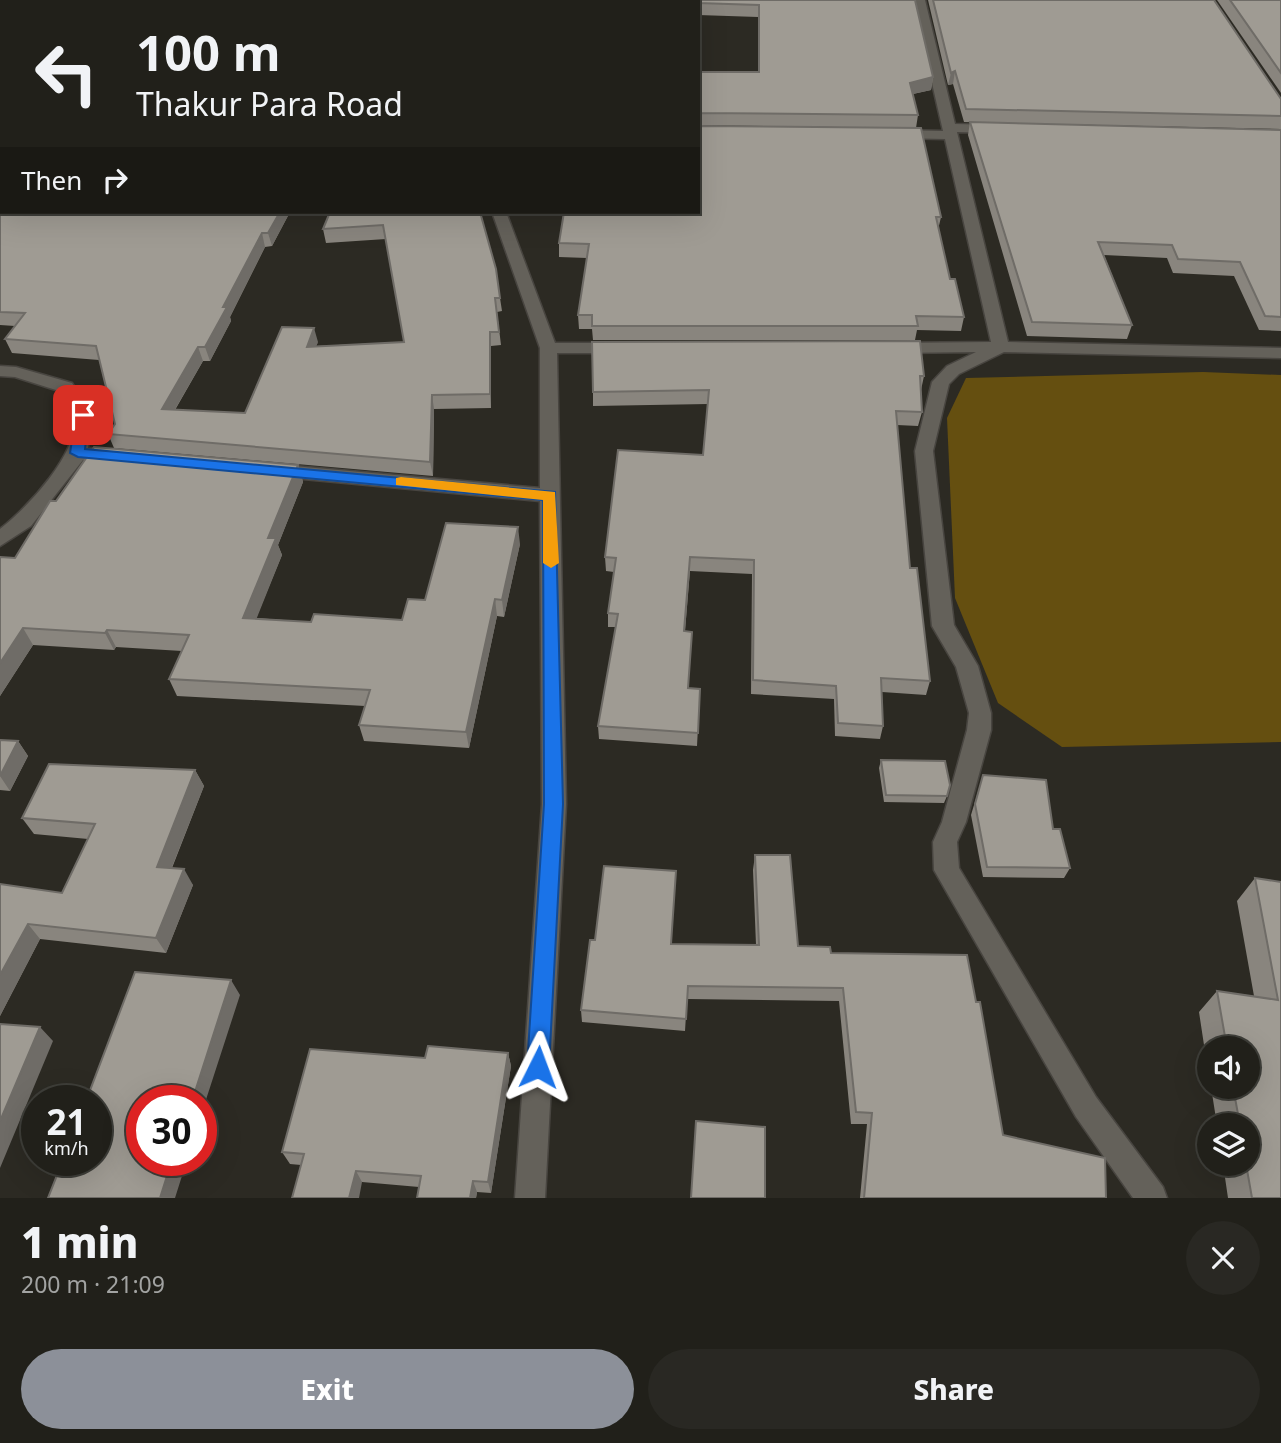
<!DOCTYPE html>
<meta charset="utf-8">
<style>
:root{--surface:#21201a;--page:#292823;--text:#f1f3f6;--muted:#a2a3a2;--line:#3e3e39;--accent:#8c9099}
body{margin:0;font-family:"Noto Sans",sans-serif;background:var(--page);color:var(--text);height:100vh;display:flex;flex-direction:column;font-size:26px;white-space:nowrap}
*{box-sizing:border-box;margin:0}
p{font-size:23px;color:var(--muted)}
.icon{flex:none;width:38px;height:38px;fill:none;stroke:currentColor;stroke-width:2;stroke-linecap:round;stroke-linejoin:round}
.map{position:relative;height:1198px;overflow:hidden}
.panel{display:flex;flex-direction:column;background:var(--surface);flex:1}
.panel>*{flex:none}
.guide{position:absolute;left:0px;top:0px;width:700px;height:214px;box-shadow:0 7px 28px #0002,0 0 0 2px var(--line);background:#21201a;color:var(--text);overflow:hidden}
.controls{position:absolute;left:1197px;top:1036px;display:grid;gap:14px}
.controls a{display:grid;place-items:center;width:63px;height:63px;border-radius:50%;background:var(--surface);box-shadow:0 7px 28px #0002,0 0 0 2px var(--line);font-size:35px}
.speed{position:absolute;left:21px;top:1085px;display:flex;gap:14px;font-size:35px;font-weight:700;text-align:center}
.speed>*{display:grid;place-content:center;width:91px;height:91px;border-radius:50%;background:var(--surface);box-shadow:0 7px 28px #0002,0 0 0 2px var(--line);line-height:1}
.speed small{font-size:18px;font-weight:400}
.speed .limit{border:10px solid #d22;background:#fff;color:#111}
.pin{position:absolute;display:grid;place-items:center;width:60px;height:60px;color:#fff;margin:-30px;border-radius:14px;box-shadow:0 4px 10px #0006}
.me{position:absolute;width:77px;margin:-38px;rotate:3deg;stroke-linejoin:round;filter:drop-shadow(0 0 5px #0008)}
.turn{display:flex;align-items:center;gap:24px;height:147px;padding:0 21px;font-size:32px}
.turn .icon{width:91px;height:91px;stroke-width:2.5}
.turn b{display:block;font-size:49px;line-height:60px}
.then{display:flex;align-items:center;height:66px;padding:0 21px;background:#0003;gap:14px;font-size:26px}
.round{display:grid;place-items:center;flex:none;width:74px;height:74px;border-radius:37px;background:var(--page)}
.overview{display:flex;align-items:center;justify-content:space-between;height:119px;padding:0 21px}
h1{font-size:42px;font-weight:800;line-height:52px}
.primary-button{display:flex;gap:14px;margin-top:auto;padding:14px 21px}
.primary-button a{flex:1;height:80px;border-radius:42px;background:var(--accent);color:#fff;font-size:28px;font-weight:800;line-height:80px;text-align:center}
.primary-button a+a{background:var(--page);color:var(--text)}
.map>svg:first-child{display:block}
.water{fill:#654f10}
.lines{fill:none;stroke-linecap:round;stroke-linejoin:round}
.minor-casing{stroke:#484540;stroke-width:3}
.minor{fill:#64615a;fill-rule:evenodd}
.wall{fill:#89857e}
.shaded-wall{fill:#6f6c67}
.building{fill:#9f9b93;stroke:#6f6c67;stroke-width:2}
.route{fill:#1a73e8;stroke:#114b97;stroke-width:2}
.slow{fill:#f59e0b}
</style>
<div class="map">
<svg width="1281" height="1198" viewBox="0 0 1281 1198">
<rect width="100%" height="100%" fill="#2c2a23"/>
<!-- water -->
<path class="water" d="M1203,372L1281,375V742L1062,747L998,703L955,598L947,418L966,378Z"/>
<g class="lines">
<!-- minor casing -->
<g class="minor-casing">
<path id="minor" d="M913,0H925L955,124L997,125L1004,129L997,133L957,132L1008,342L1281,348V358L1004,352L959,374L949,384L933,451L954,625L978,666L991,713V730L966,822L957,842L959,868L1096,1097L1163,1187L1167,1198H1133L1076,1117L934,870L933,842L942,822L967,730L969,713L956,667L932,626L915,451L932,382L947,366L976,352L893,353L885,348L893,343L991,342L945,139L896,138L889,134L896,130L943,131Z
M492,212H506L555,343H620L628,348L620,353H557L566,804L545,1198H515L542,804L540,501L271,476L262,470L271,464L540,488V348Z
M0,366L16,367L72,383L92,415L88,448L117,450L126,456L117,462L83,460L31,526L0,546V529C26,509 83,450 73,414C71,407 64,398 59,391L15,377L0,376Z"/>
</g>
<!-- minor -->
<use href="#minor" class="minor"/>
</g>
<!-- wall -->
<path class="wall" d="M0,0H915L933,77L931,90L913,94L918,115L916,128L698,125V72H758V17L698,15V2H2V212H290L272,246L265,247L230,317L231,321L210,361H203L175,410L245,413L318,342L316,346L404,342L386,239L326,243L323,229L480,212L500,298L502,311L497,312L501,345L491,346V408L434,409L433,476L114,448L108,434L115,424L99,360L12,353L5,339L15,326L0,325Z
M928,0H1214L1281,99V129L964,122L953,84L948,85Z
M1217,0H1281V93Z
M970,122L1281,130V331L1259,330L1234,276L1173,273L1167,258L1104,255L1132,325L1127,339L1027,336L968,135Z
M941,217L938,230L950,279L964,317L961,331L917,330L915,340H593L592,329H579L578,315L587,258L559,257V243Z
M924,376L921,390L922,412L918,426L897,425L910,568L930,681L926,695L882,692L883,726L880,739L835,736L834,699L751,694L752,574L690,571L685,631L688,688L700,689L697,746L599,739L598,726L616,627H608V613L614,572L606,571L605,557L703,455L708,404L593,406V392Z
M298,465L303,482L278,545L282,555L256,618L311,622L402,620L425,600L520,544L504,617L497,616L469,748L364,741L359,725L365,706L177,696L169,679L182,651L116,647L114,650L33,645L0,696V557L15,558L56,501Z
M0,740L18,741L28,756L10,791L0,790Z
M881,760L947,796L944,803L884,802L879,768Z
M195,770L204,786L172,868L193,885L166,953L40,939L0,1016V884L62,893L88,839L34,834L22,818Z
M983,775L1053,829L1070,868L1064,878L983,877L971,815Z
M755,855L798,946L831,953L1003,1135L1106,1198H860L867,1124H851L839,1001L687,999L685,1031L582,1022L581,1010L595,940L671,944L756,945L753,870Z
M1255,878L1281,882V1198H1228L1223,1164H1248V1125H1217L1211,1087H1248V1048H1209V1078L1199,1012L1217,991L1254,996L1237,901Z
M508,1053L511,1066L491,1193L477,1192L476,1198H417L419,1187L362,1182L301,1165L290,1164L282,1152L425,1058Z"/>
<!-- shaded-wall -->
<path class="shaded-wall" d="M955,71L953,84L948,85L951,73Z
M933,77L931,90L908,95L910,83Z
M280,212H290L272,246L268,233Z
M262,233L265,247L230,317L231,321L210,361L205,347L223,307Z
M314,328L318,342L310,361L307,347Z
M490,332L491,346V408L490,394Z
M198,347L203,361L167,423L162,409Z
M432,395L434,409L433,476L430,462Z
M298,465L303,482L278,545L282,555L250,635L243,618L268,538Z
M518,527L520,544L504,617L502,600Z
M495,599L497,616L469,748L466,732Z
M23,628L33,645L0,696V663Z
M107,630L116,647L114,650L105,633Z
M18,741L28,756L10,791L0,776Z
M195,770L204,786L166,882L157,867Z
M184,869L193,885L166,953L156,938Z
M28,924L40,939L0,1016V975Z
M231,980L240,995L201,1115V1101H192Z
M40,1027L53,1041L0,1168V1121Z
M508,1053L511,1066L491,1193L488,1182Z
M172,1160H187L175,1198H160Z
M356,1171L362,1182L359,1198H349Z
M473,1181L477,1192L476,1198H470Z"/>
<!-- building -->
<path class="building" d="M0,0H915L933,77L910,83L918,115L699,113L698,114V72H759V5L698,3V2H2V212H280L268,233H262L223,307H227L205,347H198L162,409L245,413L282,327L314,328L307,347L404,342L383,225L323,229L330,212H480L496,269L500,298H495L499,332H490V394L432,395L430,462L108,434L115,424L96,346L5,339L25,313L0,312Z
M933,0H1214L1281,99V116L966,109L955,71L951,73Z
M1230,0H1281V73Z
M970,122L1281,130V317L1265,316L1240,262L1178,259L1172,245L1098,242L1132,325L1032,322Z
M698,126L921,128L941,217H936L950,279H955L964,317L916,316L918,326H592V315H578L589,244L559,243L564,212H698Z
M920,341L924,376H920L922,412L896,411L910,568H917L930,681L881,678L883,726L838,723L836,686L753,680L754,560L690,557L684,631L692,632L688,688L700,689L698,733L598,726L618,614L608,613L616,558L605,557L618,450L703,455L709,390L593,392L592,342Z
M94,447L298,465L268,538H276L243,618L311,622L314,614L402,620L408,599L425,600L446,523L518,527L502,600L495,599L466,732L359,725L370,690L169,679L189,635L107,630L105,633L23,628L0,663V557L15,558L50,501H56Z
M0,740L18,741L0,776Z
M881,760L945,761L950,785L947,796L886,795Z
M49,764L195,770L157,867L184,869L156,938L28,924L0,975V884L62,893L95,824L22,818Z
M983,775L1046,780L1053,829H1060L1070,868L987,867L975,804Z
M755,855H790L798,946L830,947L831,953L967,955L976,1002H980L1003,1135L1105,1158L1106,1198H864L872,1113L856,1112L843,988L688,986L686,1019L581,1010L590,940H595L604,866L676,871L671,944L759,945Z
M1255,878L1281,882V1198H1252L1246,1164H1248V1125H1240L1233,1087H1248V1048H1227L1217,991L1278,1000Z
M135,972L231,980L192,1101H142V1160H172L160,1198H48L63,1160H96V1101H86Z
M0,1024L40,1027L0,1121Z
M428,1046L508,1053L488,1182L473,1181L470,1198H417L421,1176L356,1171L349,1198H292L304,1154L282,1152L310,1049L425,1058Z
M696,1121L765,1127V1198H691Z"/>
<!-- route -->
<path class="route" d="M83,411L89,415L85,449L555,492L563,804L549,1067L545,1074L538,1077L530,1074L527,1067L544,804L543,500L78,457L70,453L76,415Z"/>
<!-- slow -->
<path class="slow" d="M401,477L555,492L559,563L551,568L543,563V500L396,485V478Z"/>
</svg>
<div class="controls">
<a><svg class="icon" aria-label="sound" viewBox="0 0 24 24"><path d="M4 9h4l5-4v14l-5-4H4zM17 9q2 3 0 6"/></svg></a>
<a><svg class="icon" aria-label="layers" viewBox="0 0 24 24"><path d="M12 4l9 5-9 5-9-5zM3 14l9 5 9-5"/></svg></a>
</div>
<div class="speed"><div>21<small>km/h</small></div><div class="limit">30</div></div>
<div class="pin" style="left:83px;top:415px;background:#d93025"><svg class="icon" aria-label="arrive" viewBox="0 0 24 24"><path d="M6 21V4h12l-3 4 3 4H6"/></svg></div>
<svg class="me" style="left:538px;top:1067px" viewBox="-20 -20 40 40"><path d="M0-17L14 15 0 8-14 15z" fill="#1a73e8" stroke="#fff" stroke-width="4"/></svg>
<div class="guide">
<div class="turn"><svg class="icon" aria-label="left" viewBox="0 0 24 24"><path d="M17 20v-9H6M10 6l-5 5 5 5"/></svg><div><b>100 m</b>Thakur Para Road</div></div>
<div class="then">Then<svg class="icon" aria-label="right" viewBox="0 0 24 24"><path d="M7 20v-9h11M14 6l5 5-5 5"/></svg></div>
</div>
</div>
<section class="panel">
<div class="overview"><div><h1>1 min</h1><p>200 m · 21:09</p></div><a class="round"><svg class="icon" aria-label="close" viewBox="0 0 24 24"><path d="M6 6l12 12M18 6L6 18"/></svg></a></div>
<div class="primary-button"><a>Exit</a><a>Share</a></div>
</section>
